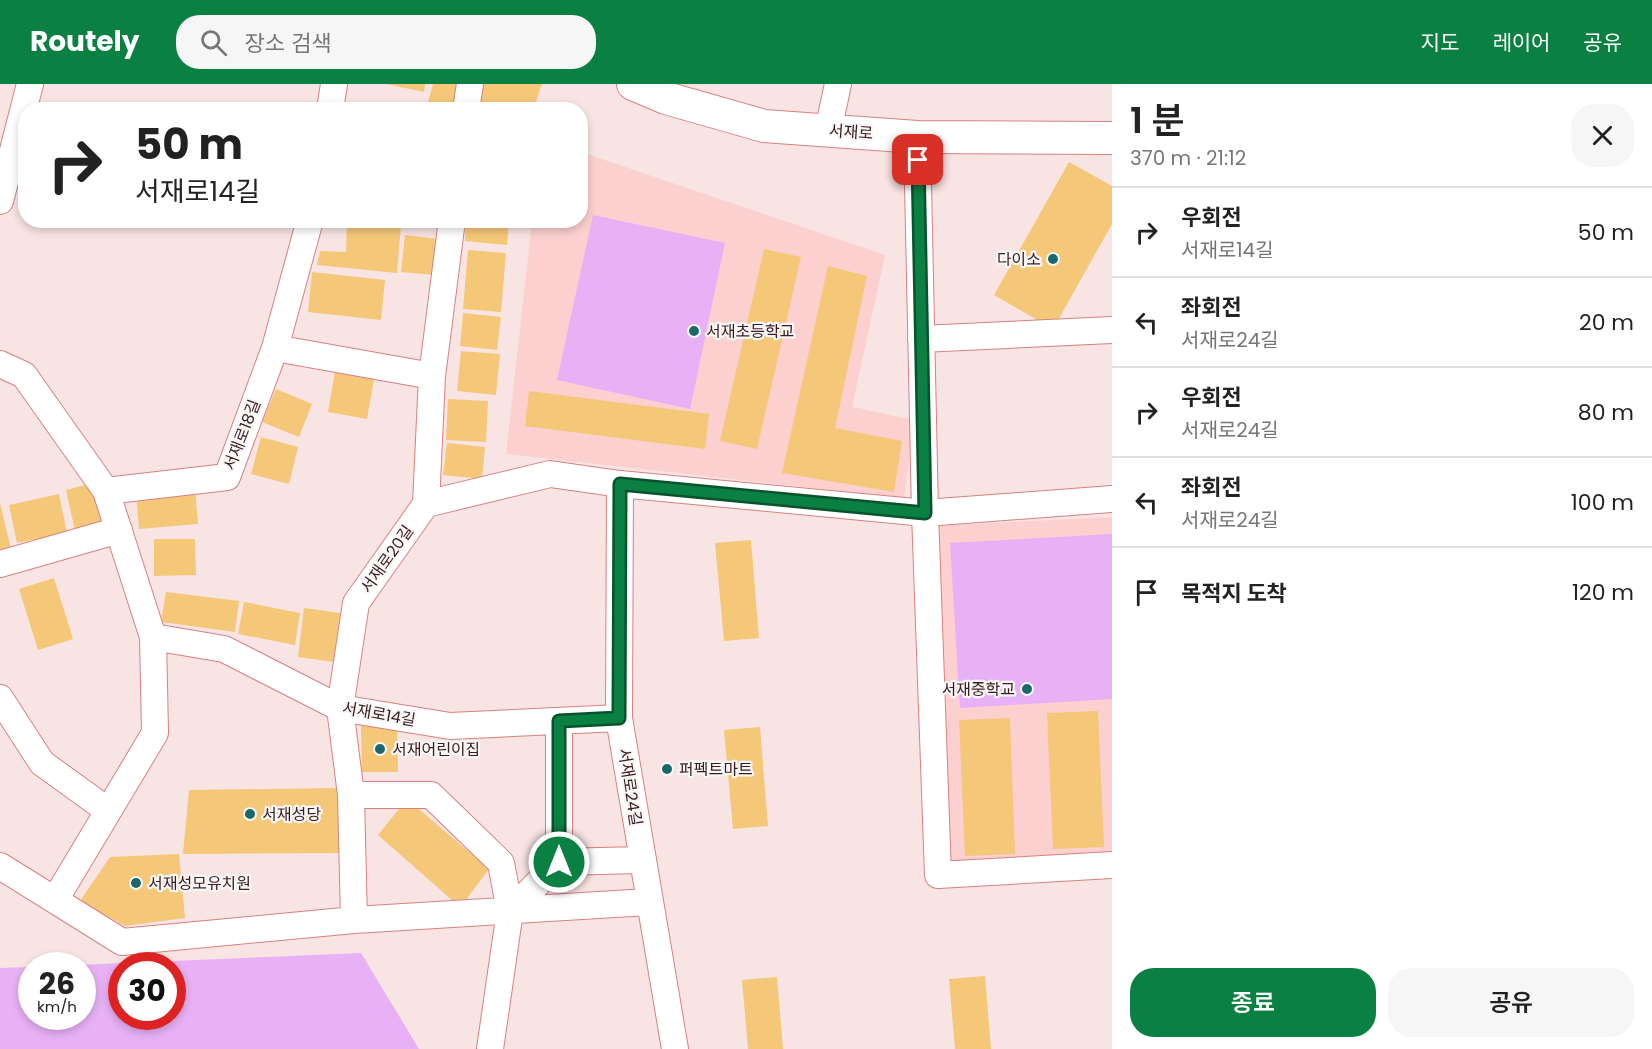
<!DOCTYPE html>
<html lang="ko">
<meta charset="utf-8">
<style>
:root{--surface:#fff;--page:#f6f6f6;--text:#222;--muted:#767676;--line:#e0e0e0;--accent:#0b8043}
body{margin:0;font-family:Poppins,"Noto Sans KR",sans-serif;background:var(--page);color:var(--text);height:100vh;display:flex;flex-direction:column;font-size:22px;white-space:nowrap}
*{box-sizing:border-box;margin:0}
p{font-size:20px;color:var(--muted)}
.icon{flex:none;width:33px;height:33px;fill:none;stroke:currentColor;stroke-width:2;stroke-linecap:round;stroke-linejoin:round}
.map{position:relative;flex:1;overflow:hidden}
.side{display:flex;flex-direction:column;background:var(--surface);width:540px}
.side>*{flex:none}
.guide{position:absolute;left:18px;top:18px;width:570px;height:126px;border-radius:24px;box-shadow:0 3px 9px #0003;background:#fff;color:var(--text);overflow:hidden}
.speed{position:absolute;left:18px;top:868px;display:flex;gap:12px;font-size:30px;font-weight:700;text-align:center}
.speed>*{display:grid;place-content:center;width:78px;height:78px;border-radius:50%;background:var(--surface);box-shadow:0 3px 9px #0003;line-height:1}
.speed small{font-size:15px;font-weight:400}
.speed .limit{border:9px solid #d22;background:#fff;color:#111}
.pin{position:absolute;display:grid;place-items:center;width:51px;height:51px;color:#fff;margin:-26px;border-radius:12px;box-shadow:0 3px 9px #0006}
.me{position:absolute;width:66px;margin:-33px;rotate:0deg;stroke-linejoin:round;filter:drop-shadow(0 0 4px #0008)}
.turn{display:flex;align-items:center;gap:21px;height:126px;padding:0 18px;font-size:27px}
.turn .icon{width:78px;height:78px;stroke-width:2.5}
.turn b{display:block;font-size:42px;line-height:51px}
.round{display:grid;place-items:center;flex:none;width:63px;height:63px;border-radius:24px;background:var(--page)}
.head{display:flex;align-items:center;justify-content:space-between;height:102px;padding:0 18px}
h1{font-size:36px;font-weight:600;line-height:45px}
.primary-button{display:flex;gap:12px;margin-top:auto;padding:12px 18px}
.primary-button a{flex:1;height:69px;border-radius:24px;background:var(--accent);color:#fff;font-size:24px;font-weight:600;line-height:69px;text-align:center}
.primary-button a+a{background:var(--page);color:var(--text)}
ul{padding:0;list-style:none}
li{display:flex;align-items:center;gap:18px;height:90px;padding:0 18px;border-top:2px solid var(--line)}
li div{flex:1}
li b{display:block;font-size:22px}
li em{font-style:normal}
header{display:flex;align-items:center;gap:36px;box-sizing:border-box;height:84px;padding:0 30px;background:var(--accent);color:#fff}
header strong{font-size:28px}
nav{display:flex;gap:33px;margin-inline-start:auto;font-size:21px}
.search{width:420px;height:54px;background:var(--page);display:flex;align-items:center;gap:15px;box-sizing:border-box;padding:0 21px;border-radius:24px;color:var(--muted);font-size:22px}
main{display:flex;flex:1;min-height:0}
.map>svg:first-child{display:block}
.built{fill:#fbd0cf}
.green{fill:#e8b0f5;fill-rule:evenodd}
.building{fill:#f5c779}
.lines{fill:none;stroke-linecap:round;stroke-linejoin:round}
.minor-casing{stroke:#d88081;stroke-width:28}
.major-casing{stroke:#d88081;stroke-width:34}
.minor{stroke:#fff;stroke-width:26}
.major{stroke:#fff;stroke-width:32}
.route-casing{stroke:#07532c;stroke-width:15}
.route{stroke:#0b8043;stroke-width:10}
.poi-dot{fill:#1a686c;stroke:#f7f7f7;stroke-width:2}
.labels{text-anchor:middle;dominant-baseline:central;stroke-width:4.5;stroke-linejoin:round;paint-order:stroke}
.street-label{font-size:16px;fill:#3e1b1c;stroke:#f7f7f7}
.poi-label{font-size:16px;fill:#3e1b1c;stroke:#f7f7f7;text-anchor:start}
</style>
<header>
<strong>Routely</strong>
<div class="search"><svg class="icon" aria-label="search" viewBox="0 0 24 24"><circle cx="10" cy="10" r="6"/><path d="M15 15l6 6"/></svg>장소 검색</div>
<nav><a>지도</a><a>레이어</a><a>공유</a></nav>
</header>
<main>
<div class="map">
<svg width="1112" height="965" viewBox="0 0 1112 965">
<rect width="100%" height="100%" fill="#f8e4e3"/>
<!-- built -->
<path class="built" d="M581,68L885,171L852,323L914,336L904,414L506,370L532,137L580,136Z
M1112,433V769L951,777L934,442Z"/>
<!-- green -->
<path class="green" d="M593,131L725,159L690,325L557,296Z
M1112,450V615L960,624L950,459Z
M361,869L419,965H0V884L31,883L32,933H82V882H53ZM122,882H172V933H122Z"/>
<!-- building -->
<path class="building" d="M386,0H425L424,8Z
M433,0H465L461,26H426Z
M481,0H542L533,26H478Z
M1069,78L1112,102V140L1053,245L994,211Z
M347,136L401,141L397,189L317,181L320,167L346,168Z
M466,136H509L507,161L465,157Z
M405,151L439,155L435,191L401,188Z
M764,165L801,173L757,365L720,357Z
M468,166L506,169L501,228L463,225Z
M828,182L867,192L835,344L902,357L894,408L782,389Z
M312,188L385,196L381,236L308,228Z
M463,229L501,233L497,266L460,262Z
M461,267L500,270L496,311L457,307Z
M336,282L375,289L367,335L328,328Z
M276,305L312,320L299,353L262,338Z
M529,307L709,330L705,365L525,342Z
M448,315L488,317L486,358L446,356Z
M261,353L298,363L289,400L251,390Z
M447,359L485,363L482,395L443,391Z
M93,399L103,445L76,451L66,406Z
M195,405L198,440L139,445L136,409Z
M59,410L67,449L17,459L9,421Z
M0,419L12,469L0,472Z
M154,455H195L196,491L154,492Z
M751,456L759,554L724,557L715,459Z
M54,494L73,555L38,566L19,505Z
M166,508L239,517L235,548L161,538Z
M244,518L300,529L295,561L238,550Z
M304,524L340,529L334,578L298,573Z
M1098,627L1104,763L1053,765L1047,629Z
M1010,634L1015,770L965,772L959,636Z
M361,642H397L398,688H362Z
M760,643L768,742L733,745L724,646Z
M339,704L342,769L183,770L189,706Z
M407,715L489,785L465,817H453L378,751Z
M179,770L185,834L125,842L80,817L110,773Z
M985,892L991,965H955L949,895Z
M777,893L783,965H748L742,896Z"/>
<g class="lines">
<!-- minor casing -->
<g class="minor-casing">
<path id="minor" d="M330,26L334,0
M466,26L470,0
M828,47L838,0
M917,53L925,429L938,791L1112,781
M0,117L30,0
M921,255L1112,246
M275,264L432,292
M0,280L24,291L106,407L153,553L224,565L340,624L450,642L619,634
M620,400L619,634L675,965
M106,407L227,393L275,264L310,136
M426,420L550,390L620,400L925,429L1112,415
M0,480L119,446
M0,614L42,679L107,726
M559,637V778L641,776
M351,711H431L501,779L510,827L490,965
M0,782L122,858L354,836L648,818
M55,816L155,649L153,553
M510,827L559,778
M354,836L351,711L340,624L356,519L426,420L432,292L452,136"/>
</g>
<!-- major casing -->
<g class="major-casing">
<path id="major" d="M633,0L666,14L764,42L917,53L1112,54"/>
</g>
<!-- minor -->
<use href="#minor" class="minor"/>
<!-- major -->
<use href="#major" class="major"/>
</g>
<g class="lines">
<!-- route casing -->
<g class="route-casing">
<path id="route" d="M559,778V637L619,634L620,400L925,429L918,76"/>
</g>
<!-- route -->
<use href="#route" class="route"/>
</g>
<!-- markers -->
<g class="poi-dot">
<circle cx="1053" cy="175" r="6"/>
<circle cx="694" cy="247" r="6"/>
<circle cx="1027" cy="605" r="6"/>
<circle cx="380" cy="665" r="6"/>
<circle cx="667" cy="685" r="6"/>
<circle cx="250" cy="730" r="6"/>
<circle cx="136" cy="799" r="6"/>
</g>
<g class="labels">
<!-- street labels -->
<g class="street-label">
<text transform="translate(851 48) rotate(4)">서재로</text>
<text transform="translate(242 351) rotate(-69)">서재로18길</text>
<text transform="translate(387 475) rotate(-55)">서재로20길</text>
<text transform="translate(379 630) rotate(10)">서재로14길</text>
<text transform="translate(630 703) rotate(81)">서재로24길</text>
</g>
<!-- poi labels -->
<g class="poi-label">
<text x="1041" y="175" text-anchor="end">다이소</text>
<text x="706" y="247">서재초등학교</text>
<text x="1015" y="605" text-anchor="end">서재중학교</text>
<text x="392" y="665">서재어린이집</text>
<text x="679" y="685">퍼펙트마트</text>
<text x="262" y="730">서재성당</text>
<text x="148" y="799">서재성모유치원</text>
</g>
</g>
</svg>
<div class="speed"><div>26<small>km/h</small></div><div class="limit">30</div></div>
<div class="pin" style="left:918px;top:76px;background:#d93025"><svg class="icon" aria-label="arrive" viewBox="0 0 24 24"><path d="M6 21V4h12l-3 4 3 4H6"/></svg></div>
<svg class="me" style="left:559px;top:778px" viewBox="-20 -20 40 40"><circle r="17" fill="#0b8043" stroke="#fff" stroke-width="3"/><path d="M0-11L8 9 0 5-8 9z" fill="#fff"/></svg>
<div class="guide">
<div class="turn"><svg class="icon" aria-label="right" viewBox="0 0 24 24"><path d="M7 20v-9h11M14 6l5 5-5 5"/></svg><div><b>50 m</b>서재로14길</div></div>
</div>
</div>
<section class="side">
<div class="head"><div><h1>1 분</h1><p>370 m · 21:12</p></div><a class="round"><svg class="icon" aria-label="close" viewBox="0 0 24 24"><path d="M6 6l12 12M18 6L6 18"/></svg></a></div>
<ul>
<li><svg class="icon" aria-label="right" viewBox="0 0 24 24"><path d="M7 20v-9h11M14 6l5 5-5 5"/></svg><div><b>우회전</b><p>서재로14길</p></div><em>50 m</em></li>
<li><svg class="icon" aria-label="left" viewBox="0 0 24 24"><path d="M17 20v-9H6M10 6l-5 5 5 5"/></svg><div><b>좌회전</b><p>서재로24길</p></div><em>20 m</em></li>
<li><svg class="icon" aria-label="right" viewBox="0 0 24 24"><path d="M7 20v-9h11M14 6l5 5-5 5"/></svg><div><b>우회전</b><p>서재로24길</p></div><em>80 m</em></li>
<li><svg class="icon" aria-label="left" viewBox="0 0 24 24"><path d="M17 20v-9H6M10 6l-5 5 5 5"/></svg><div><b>좌회전</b><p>서재로24길</p></div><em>100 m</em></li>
<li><svg class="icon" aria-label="arrive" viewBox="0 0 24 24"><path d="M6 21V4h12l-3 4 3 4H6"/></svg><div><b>목적지 도착</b></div><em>120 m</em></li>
</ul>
<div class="primary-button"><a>종료</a><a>공유</a></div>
</section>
</main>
